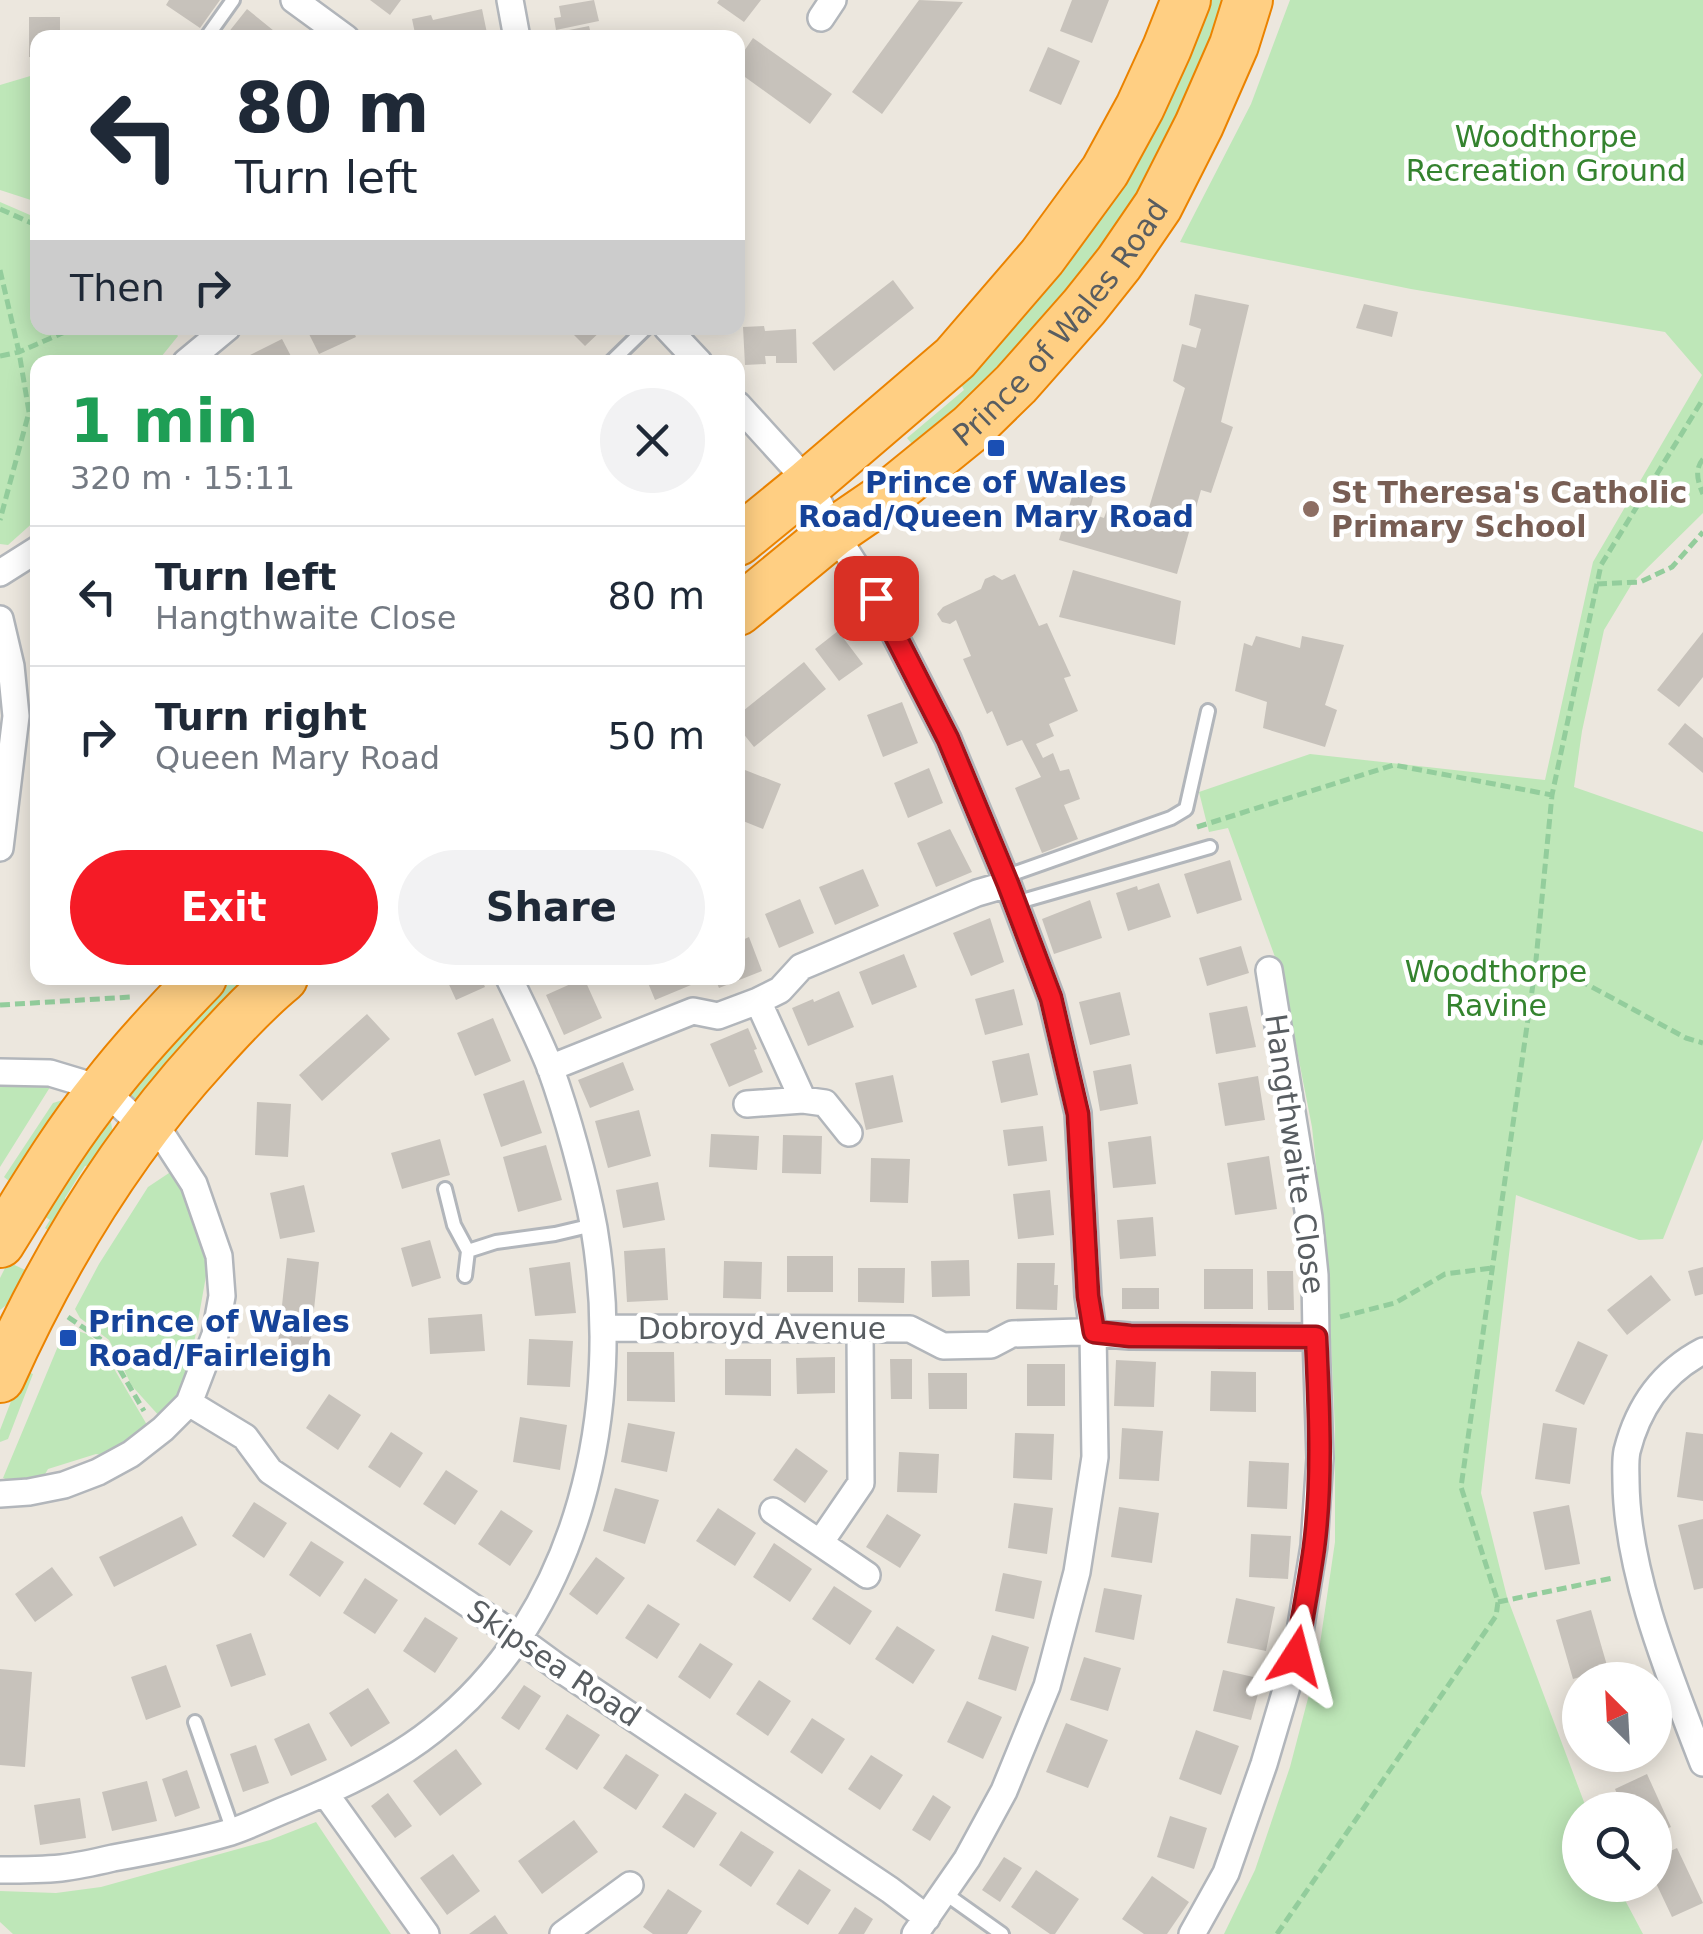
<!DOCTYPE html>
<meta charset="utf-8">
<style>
:root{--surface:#fff;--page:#f2f2f3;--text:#1f2937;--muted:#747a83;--line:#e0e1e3;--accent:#f51b26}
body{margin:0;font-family:"DejaVu Sans",sans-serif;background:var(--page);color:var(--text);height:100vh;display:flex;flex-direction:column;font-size:38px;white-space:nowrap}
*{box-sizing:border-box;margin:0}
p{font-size:32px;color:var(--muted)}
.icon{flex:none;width:55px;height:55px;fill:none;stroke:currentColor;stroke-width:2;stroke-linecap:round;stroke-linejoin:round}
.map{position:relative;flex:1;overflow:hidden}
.details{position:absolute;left:30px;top:355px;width:715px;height:630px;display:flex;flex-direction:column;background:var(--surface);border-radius:20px;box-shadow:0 5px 25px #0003}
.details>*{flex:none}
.hud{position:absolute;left:30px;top:30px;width:715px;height:305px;border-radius:20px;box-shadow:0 5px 25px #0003;background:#fff;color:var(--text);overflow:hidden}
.needle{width:65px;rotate:336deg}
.buttons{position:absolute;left:1562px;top:1662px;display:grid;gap:20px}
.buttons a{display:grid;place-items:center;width:110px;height:110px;border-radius:50%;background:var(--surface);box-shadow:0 5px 25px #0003;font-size:50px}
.pin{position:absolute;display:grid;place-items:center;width:85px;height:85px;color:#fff;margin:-42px;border-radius:20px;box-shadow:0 5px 15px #0006}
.me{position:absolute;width:110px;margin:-55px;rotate:9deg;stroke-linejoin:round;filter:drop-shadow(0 0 8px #0008)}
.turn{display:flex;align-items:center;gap:35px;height:210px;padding:0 40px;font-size:45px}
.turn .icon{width:130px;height:130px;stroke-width:2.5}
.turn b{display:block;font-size:70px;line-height:85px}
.then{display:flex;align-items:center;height:95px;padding:0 40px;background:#0003;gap:20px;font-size:38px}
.round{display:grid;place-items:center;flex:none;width:105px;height:105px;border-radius:52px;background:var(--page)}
.head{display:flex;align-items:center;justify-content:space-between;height:170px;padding:0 40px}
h1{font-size:60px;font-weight:700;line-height:75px;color:#1e9e55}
.cta{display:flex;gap:20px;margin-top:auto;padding:20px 40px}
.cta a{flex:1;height:115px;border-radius:60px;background:var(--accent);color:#fff;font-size:40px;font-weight:700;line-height:115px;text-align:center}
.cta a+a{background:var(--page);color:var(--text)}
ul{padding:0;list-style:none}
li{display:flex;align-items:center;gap:30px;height:140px;padding:0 40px;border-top:2px solid var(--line)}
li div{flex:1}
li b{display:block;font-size:38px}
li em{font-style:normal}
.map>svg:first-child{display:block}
.green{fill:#bee7b8}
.building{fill:#c7c2bb}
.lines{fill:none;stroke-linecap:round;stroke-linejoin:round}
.lane-casing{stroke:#b2b6bb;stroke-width:18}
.street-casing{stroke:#b2b6bb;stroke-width:30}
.highway-casing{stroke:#eb8300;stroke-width:52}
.path{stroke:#93cd9c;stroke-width:5;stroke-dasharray:10 5;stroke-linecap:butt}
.lane{stroke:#fff;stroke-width:12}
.street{stroke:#fff;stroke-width:25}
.highway{stroke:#ffcf83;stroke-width:48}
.route-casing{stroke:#9f1219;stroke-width:25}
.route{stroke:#f51b26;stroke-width:18}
.transit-dot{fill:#1a4fb4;stroke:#fff;stroke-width:4}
.education-dot{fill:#8d6e63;stroke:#fff;stroke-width:4}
.labels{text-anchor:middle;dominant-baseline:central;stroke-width:9;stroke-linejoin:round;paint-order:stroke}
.park-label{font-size:30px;fill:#34832e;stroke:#fff}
.street-label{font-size:30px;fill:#585d61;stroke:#fff}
.transit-label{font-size:30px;font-weight:bold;fill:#164399;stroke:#fff}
.education-label{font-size:30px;font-weight:bold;fill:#785e54;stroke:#fff;text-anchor:start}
</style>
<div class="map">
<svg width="1703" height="1934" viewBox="0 0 1703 1934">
<rect width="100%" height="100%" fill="#ece7de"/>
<!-- green -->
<path class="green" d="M1201,0H1232L1184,115L1093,274L913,457L906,449L912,444L907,438L964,390L958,379Z
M1290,0H1703V513L1633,582L1604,630L1582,731L1574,787L1703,832V1139L1663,1239L1639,1240L1516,1195L1481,1493L1507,1597L1587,1810H1580V1885H1617L1643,1934H1224L1255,1870L1290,1767L1317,1664L1335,1542V1429L1328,1277L1312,1127L1283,979L1228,828L1209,832L1199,792L1310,754L1545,780L1593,562L1702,375L1665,332L1411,289L1180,242L1251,104Z
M37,74L38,201L37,202L0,190V85Z
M0,202L37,218L38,328H172L178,336L157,362H38L37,519L8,545L0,544Z
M219,978H263L140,1105L122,1090Z
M0,1083L52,1084L0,1167Z
M66,1099L0,1200L9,1181L4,1177L53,1103Z
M106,1111C118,1131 110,1144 102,1164L85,1166L65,1198L66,1218L54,1235L45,1228L50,1220L38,1212Z
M178,1167L212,1274L206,1276L195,1338L189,1354L196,1368L181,1394L161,1418L132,1386L109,1340L80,1318L75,1309L99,1264L148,1187Z
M8,1262L34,1274L23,1292L0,1310V1278Z
M66,1327L87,1334L99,1343L150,1430L106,1456L96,1454L48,1469L41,1481L13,1482L3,1478Z
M23,1370L33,1374L8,1439L0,1442V1430Z
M316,1822L391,1934H13L0,1922V1891L56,1893L101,1887L270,1840Z"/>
<!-- building -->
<path class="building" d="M169,0H220L200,28L166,5Z
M370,0H401L390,15Z
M594,0L599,21L556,30L554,18L561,17L559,6Z
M719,0H761L744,22L717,3Z
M919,0L963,2L882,114L852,92Z
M1072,0H1109L1092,43L1060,31Z
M247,9L279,35L277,38H224Z
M482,9L488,38H416L412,19L431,15L433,20Z
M29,17H60V38H38V57H29Z
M589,26L592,38H566L564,31Z
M753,38L832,94L810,124L738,72V60Z
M1048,47L1080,61L1061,105L1029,91Z
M893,280L914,308L834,371L812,343Z
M1195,294L1249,305L1221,422L1233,427L1211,493L1201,490L1177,574L1059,540L1077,480L1096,486L1089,513L1104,518L1109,504L1148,511L1185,388L1173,381L1182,344L1196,348L1201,329L1189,325Z
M1364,304L1398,312L1392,337L1356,328Z
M764,326L765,331L796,329L797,363H776V356H765L766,364L745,365L743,327Z
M306,328H352L356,337L319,354Z
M567,328H604L585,346Z
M282,339L294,362H249L246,357Z
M1073,570L1181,601L1175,645L1059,617Z
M1015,574L1039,626L1047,623L1071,676L1064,678L1078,711L1049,724L1054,736L1036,744L1043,758L1053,753L1060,771L1069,769L1080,799L1064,805L1078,839L1042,853L1015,788L1041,777L1022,740L1007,746L992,711L987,714L963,659L971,656L956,620L950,624L942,622L937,614L943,607L981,589L985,579L994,575L1002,580Z
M838,631L863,664L839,681L815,649Z
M1703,632V677L1679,707L1657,690Z
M1256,636L1300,648L1302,636L1344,645L1325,705L1337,710L1325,747L1263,728L1267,702L1235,691L1244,643L1252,646Z
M804,662L826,689L754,747L738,727V715Z
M902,702L918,743L883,757L867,715Z
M1685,723L1703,738V773L1668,744Z
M929,768L943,803L908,818L894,783Z
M745,770L781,784L763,829L738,819V790Z
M950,829L972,872L936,887L917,843Z
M1230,860L1242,900L1197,914L1184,874Z
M863,869L879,906L835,925L819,887Z
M1159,883L1171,917L1128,931L1116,893L1137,886L1138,890Z
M800,899L814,933L779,948L765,914Z
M1090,900L1102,938L1054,954L1042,919Z
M990,918L1004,962L971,976L953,933Z
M749,937L762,971L719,988L715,978H738V942Z
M1241,946L1249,973L1207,986L1199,958Z
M904,954L917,987L872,1005L859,972Z
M446,978H481L485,987L456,1000Z
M584,978L602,1018L564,1035L546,995Z
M646,978H688L691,985L655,1000Z
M1014,989L1023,1025L985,1035L975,999Z
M839,991L854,1027L808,1046L792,1008L813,999L814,1002Z
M1120,992L1130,1035L1090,1045L1079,1002Z
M1247,1006L1256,1047L1216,1054L1209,1013Z
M367,1014L390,1039L322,1101L299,1075Z
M493,1018L511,1061L475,1076L457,1033Z
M748,1028L757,1049L754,1050L763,1072L729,1087L710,1044Z
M1029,1053L1038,1095L1001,1103L992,1061Z
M623,1062L634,1090L590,1108L578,1080Z
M1131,1064L1138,1104L1100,1111L1093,1071Z
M893,1075L903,1122L866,1130L855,1083Z
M1258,1076L1265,1120L1225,1126L1218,1083Z
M524,1080L542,1133L501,1147L483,1094Z
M257,1102L291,1104L288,1157L255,1155Z
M639,1110L651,1156L608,1168L595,1121Z
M1043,1126L1047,1161L1008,1166L1003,1130Z
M711,1134L759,1136L757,1170L709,1167Z
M783,1135L822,1136L821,1174L782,1173Z
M1151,1136L1156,1184L1113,1188L1108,1142Z
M440,1139L450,1175L402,1189L391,1153Z
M546,1145L562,1200L518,1212L503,1157Z
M1269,1156L1277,1209L1235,1215L1227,1163Z
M871,1158L910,1159L908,1203L870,1202Z
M658,1182L665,1220L623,1228L616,1190Z
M304,1185L315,1232L280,1239L270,1193Z
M1050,1190L1054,1235L1018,1239L1013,1194Z
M1153,1217L1156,1256L1120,1259L1117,1220Z
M430,1240L441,1278L412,1287L401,1248Z
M665,1248L668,1300L627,1302L624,1251Z
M787,1256H833V1292H787Z
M287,1258L319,1262L309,1357L277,1353Z
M969,1260L970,1296L932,1297L931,1261Z
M724,1261L762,1262L761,1299L723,1298Z
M570,1262L576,1313L535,1316L529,1268Z
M1017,1263H1055L1054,1285H1058L1057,1310L1016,1309Z
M1703,1267V1294L1695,1296L1688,1271Z
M858,1268H905L904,1303L858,1302Z
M1204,1269H1253V1309H1204Z
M1267,1271H1293L1294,1310H1268Z
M1651,1275L1671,1300L1627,1335L1607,1310Z
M1122,1288H1159V1309H1122Z
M482,1314L485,1351L430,1354L428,1318Z
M529,1339L573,1341L570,1387L527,1385Z
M1578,1341L1608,1355L1584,1405L1555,1391Z
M627,1352H674L675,1402L627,1401Z
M835,1357V1393L797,1394L796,1358Z
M725,1359H771V1396L725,1395Z
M890,1359H912V1399H891Z
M1116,1360L1156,1362L1154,1407L1114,1406Z
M1027,1364H1065V1406H1027Z
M1211,1371L1256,1372V1412L1210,1411Z
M928,1373H967V1409H929Z
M329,1394L361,1415L338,1450L306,1428Z
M520,1417L567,1425L560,1470L513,1462Z
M628,1423L675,1432L667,1472L621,1462Z
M1543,1423L1577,1428L1570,1484L1535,1479Z
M1122,1428L1163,1431L1159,1481L1119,1479Z
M391,1432L423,1453L400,1488L368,1467Z
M1686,1432L1703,1434V1501L1677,1497Z
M1015,1433L1054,1434L1052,1480L1013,1478Z
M796,1448L828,1471L805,1503L773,1480Z
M899,1452L939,1454L937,1493L897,1492Z
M1249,1461L1289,1463L1287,1509L1247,1507Z
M446,1470L478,1491L455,1525L423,1504Z
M615,1488L659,1500L645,1544L603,1531Z
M254,1502L287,1523L264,1558L232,1536Z
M1014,1503L1053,1508L1047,1554L1008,1548Z
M1569,1505L1580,1564L1545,1570L1533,1512Z
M1119,1507L1159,1513L1152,1563L1111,1557Z
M718,1508L756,1533L735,1566L696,1541Z
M501,1510L533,1531L510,1566L478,1544Z
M887,1514L921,1535L900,1568L866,1547Z
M182,1516L197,1545L114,1587L99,1557Z
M1703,1519V1588L1694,1590L1678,1525Z
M1251,1534L1291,1536L1288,1579L1249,1577Z
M311,1541L344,1562L320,1597L289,1575Z
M774,1543L812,1569L790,1602L753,1577Z
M596,1557L625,1578L597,1615L569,1594Z
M52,1567L73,1595L35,1622L15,1594Z
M1003,1573L1042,1581L1034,1619L995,1611Z
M365,1578L398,1600L375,1634L343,1613Z
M834,1586L872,1611L850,1645L812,1619Z
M1104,1588L1142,1595L1134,1640L1095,1632Z
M1236,1598L1275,1607L1266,1651L1227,1643Z
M648,1604L680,1624L657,1659L625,1638Z
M1591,1610L1608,1669L1573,1679L1556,1620Z
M425,1617L458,1638L435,1673L403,1651Z
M897,1626L935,1650L913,1684L875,1659Z
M251,1633L266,1675L231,1687L216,1645Z
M992,1635L1029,1647L1016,1691L978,1679Z
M700,1643L733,1664L710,1699L678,1677Z
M1084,1657L1121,1668L1108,1711L1070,1700Z
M166,1665L181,1707L146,1720L131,1677Z
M0,1669L32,1672L25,1767L0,1765Z
M1223,1670L1262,1679L1251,1720L1213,1711Z
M759,1680L791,1701L768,1736L736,1714Z
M524,1685L541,1696L519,1730L501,1718Z
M368,1688L390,1723L351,1747L329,1713Z
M967,1701L1002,1717L983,1759L947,1742Z
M567,1714L600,1735L577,1770L545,1749Z
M812,1718L845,1739L822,1774L790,1752Z
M309,1723L327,1760L291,1776L274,1739Z
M1066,1723L1108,1740L1088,1788L1046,1772Z
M1196,1730L1239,1746L1221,1795L1179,1779Z
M256,1745L269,1783L243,1792L230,1754Z
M456,1749L482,1784L440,1816L413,1781Z
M626,1754L659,1775L636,1810L603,1788Z
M871,1755L903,1775L880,1810L848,1789Z
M187,1770L200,1808L175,1817L162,1779Z
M1647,1774L1671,1827L1655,1834V1810H1624L1615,1789Z
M147,1781L157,1821L112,1831L102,1792Z
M388,1793L412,1826L395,1838L371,1806Z
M685,1793L717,1813L694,1848L662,1827Z
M933,1795L951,1807L930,1841L912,1830Z
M80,1798L86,1838L40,1845L34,1805Z
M1170,1816L1207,1828L1194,1869L1157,1857Z
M574,1820L598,1852L542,1894L518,1861Z
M741,1831L774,1852L751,1887L719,1865Z
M1677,1848L1703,1903L1672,1917L1655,1881V1858Z
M453,1854L480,1891L447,1915L420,1878Z
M1004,1857L1022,1868L1000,1902L982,1890Z
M799,1869L831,1890L808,1925L776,1904Z
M1036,1870L1079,1899L1055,1934H1050L1011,1907Z
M1152,1876L1189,1902L1167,1934H1144L1122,1919Z
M668,1889L702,1911L687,1934H653L643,1927Z
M855,1907L873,1919L864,1934H838Z
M495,1915L508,1934H469Z"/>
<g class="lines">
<!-- lane casing -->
<g class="lane-casing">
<path id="lane" d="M206,38L233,0
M611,362L646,328
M1004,877L1171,818L1186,809L1208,711
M1015,903L1210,847
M445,1189L454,1225L468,1251
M465,1276L468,1251L496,1242L555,1234L593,1225
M195,1722L233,1831
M943,1892L1002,1934"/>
</g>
<!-- street casing -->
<g class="street-casing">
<path id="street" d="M294,0L346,38
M510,0L517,38
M821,18L833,0
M667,328L699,362
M186,362L227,328
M738,405L809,483L834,532L876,598L948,739L1008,884L1051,998L1078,1113L1088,1296L1093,1332L1095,1457L1077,1572L1047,1686L1004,1791L967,1859L915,1934
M0,573L38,549
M0,619L11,666L16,716L0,848
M758,1001L803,1100
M550,1068L693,1011L718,1016L758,1001L780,990L801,967L977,893L1008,884
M0,1072L50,1073L103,1089L133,1117L148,1122L159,1130L194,1184L219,1256L222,1296L215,1335L189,1403L163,1429L131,1454L98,1472L64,1485L29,1492L0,1494
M747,1104L803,1100L825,1103L849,1133
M604,1328L910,1329L943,1346L991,1345L1012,1334L1079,1332L1130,1336L1316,1337L1315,1275L1309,1217L1269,970
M1703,1351C1663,1372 1638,1407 1627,1451C1625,1461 1626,1472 1626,1482C1627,1574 1670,1677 1703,1763
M189,1403L245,1437L270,1471L507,1630L559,1668L890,1890L927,1918
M773,1511L867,1575
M820,1543L861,1483L860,1329
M325,1793L426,1934
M0,1870C20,1870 41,1870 61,1868C78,1866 96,1862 113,1858C152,1851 193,1843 231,1832C252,1825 273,1814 294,1806C342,1786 393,1762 433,1730C582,1613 624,1407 594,1228C585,1179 567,1114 550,1067C538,1037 523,1007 509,978
M563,1934L630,1885
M1192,1934L1226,1873L1264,1764L1296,1656L1314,1546L1320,1458L1316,1337"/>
</g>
<!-- highway casing -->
<g class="highway-casing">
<g id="highway">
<path d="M738,541L809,483L955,358L1042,257L1105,171L1140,107L1167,48L1186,0"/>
<path id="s1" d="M738,611L834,532L891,493L971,428L1016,384L1084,307L1119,263L1158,206L1199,125L1234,45L1248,0"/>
<path d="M0,1243C33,1190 65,1136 104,1088C134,1049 168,1013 202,978"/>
<path d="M0,1378C53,1260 120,1149 207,1054C231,1027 255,1001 283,978"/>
</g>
</g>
<!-- path -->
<path class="path" d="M0,209L38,226
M0,270L19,352L29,412L0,520
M0,356L19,352L74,328
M1703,459C1694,470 1698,482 1703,494
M1597,584L1640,582L1672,567L1703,532
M1197,827L1394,765L1552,795
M1535,970L1579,980L1686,1038L1703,1043
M0,1005L131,997
M68,1317L103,1341L144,1411
M1340,1317L1395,1303L1445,1274L1492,1268
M1498,1602L1613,1578
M1277,1934L1496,1616L1498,1602L1461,1487L1535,970L1552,795L1601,565L1703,399"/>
<!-- lane -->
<use href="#lane" class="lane"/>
<!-- street -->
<use href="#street" class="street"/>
<!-- highway -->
<use href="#highway" class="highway"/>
</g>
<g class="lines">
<!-- route casing -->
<g class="route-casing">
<path id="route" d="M876,598L948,739L1008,884L1051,998L1078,1114L1088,1296L1094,1332L1130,1336L1316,1337C1319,1407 1323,1478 1314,1548C1309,1584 1302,1620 1296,1656"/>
</g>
<!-- route -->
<use href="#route" class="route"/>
</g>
<!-- markers -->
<g class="transit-dot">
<rect x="986" y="438" width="20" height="20" rx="5"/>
<rect x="58" y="1328" width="20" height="20" rx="5"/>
</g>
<circle class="education-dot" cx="1311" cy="509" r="10"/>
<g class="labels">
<!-- park labels -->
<g class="park-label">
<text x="1546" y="136">Woodthorpe<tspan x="1546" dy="34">Recreation Ground</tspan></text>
<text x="1496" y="971">Woodthorpe<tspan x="1496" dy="34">Ravine</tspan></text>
</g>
<!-- street labels -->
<g class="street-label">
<text stroke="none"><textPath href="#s1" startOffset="435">Prince of Wales Road</textPath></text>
<text transform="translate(1295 1154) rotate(82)">Hangthwaite Close</text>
<text x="762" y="1328">Dobroyd Avenue</text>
<text transform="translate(554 1663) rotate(34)">Skipsea Road</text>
</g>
<!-- transit labels -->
<g class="transit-label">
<text x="996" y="482">Prince of Wales<tspan x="996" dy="34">Road/Queen Mary Road</tspan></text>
<text x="88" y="1321" text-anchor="start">Prince of Wales<tspan x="88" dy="34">Road/Fairleigh</tspan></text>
</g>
<!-- education labels -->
<g class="education-label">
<text x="1331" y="492">St Theresa's Catholic<tspan x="1331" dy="34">Primary School</tspan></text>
</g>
</g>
</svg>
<div class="buttons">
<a><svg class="needle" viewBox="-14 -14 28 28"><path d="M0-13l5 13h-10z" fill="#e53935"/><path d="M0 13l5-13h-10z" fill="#747a83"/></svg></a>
<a><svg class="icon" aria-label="search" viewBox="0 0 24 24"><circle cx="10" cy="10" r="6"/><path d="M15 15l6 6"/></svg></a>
</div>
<div class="pin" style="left:876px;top:598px;background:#d93025"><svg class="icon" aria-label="arrive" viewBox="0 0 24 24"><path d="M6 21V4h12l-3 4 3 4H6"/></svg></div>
<svg class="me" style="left:1296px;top:1656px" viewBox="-20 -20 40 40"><path d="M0-17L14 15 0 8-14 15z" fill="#f51b26" stroke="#fff" stroke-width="4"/></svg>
<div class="hud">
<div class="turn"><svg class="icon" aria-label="left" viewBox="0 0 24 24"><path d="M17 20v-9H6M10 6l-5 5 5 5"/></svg><div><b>80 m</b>Turn left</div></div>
<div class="then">Then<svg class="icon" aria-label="right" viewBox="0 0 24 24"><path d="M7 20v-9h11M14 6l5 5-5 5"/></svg></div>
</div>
<section class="details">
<div class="head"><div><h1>1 min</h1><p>320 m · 15:11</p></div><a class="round"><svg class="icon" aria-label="close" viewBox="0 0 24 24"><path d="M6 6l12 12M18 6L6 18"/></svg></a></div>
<ul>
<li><svg class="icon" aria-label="left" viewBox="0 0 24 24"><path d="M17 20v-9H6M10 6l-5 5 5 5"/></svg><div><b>Turn left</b><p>Hangthwaite Close</p></div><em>80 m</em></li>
<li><svg class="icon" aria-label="right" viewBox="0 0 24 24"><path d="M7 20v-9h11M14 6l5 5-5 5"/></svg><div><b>Turn right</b><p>Queen Mary Road</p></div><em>50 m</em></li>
</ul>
<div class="cta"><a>Exit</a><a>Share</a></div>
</section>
</div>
